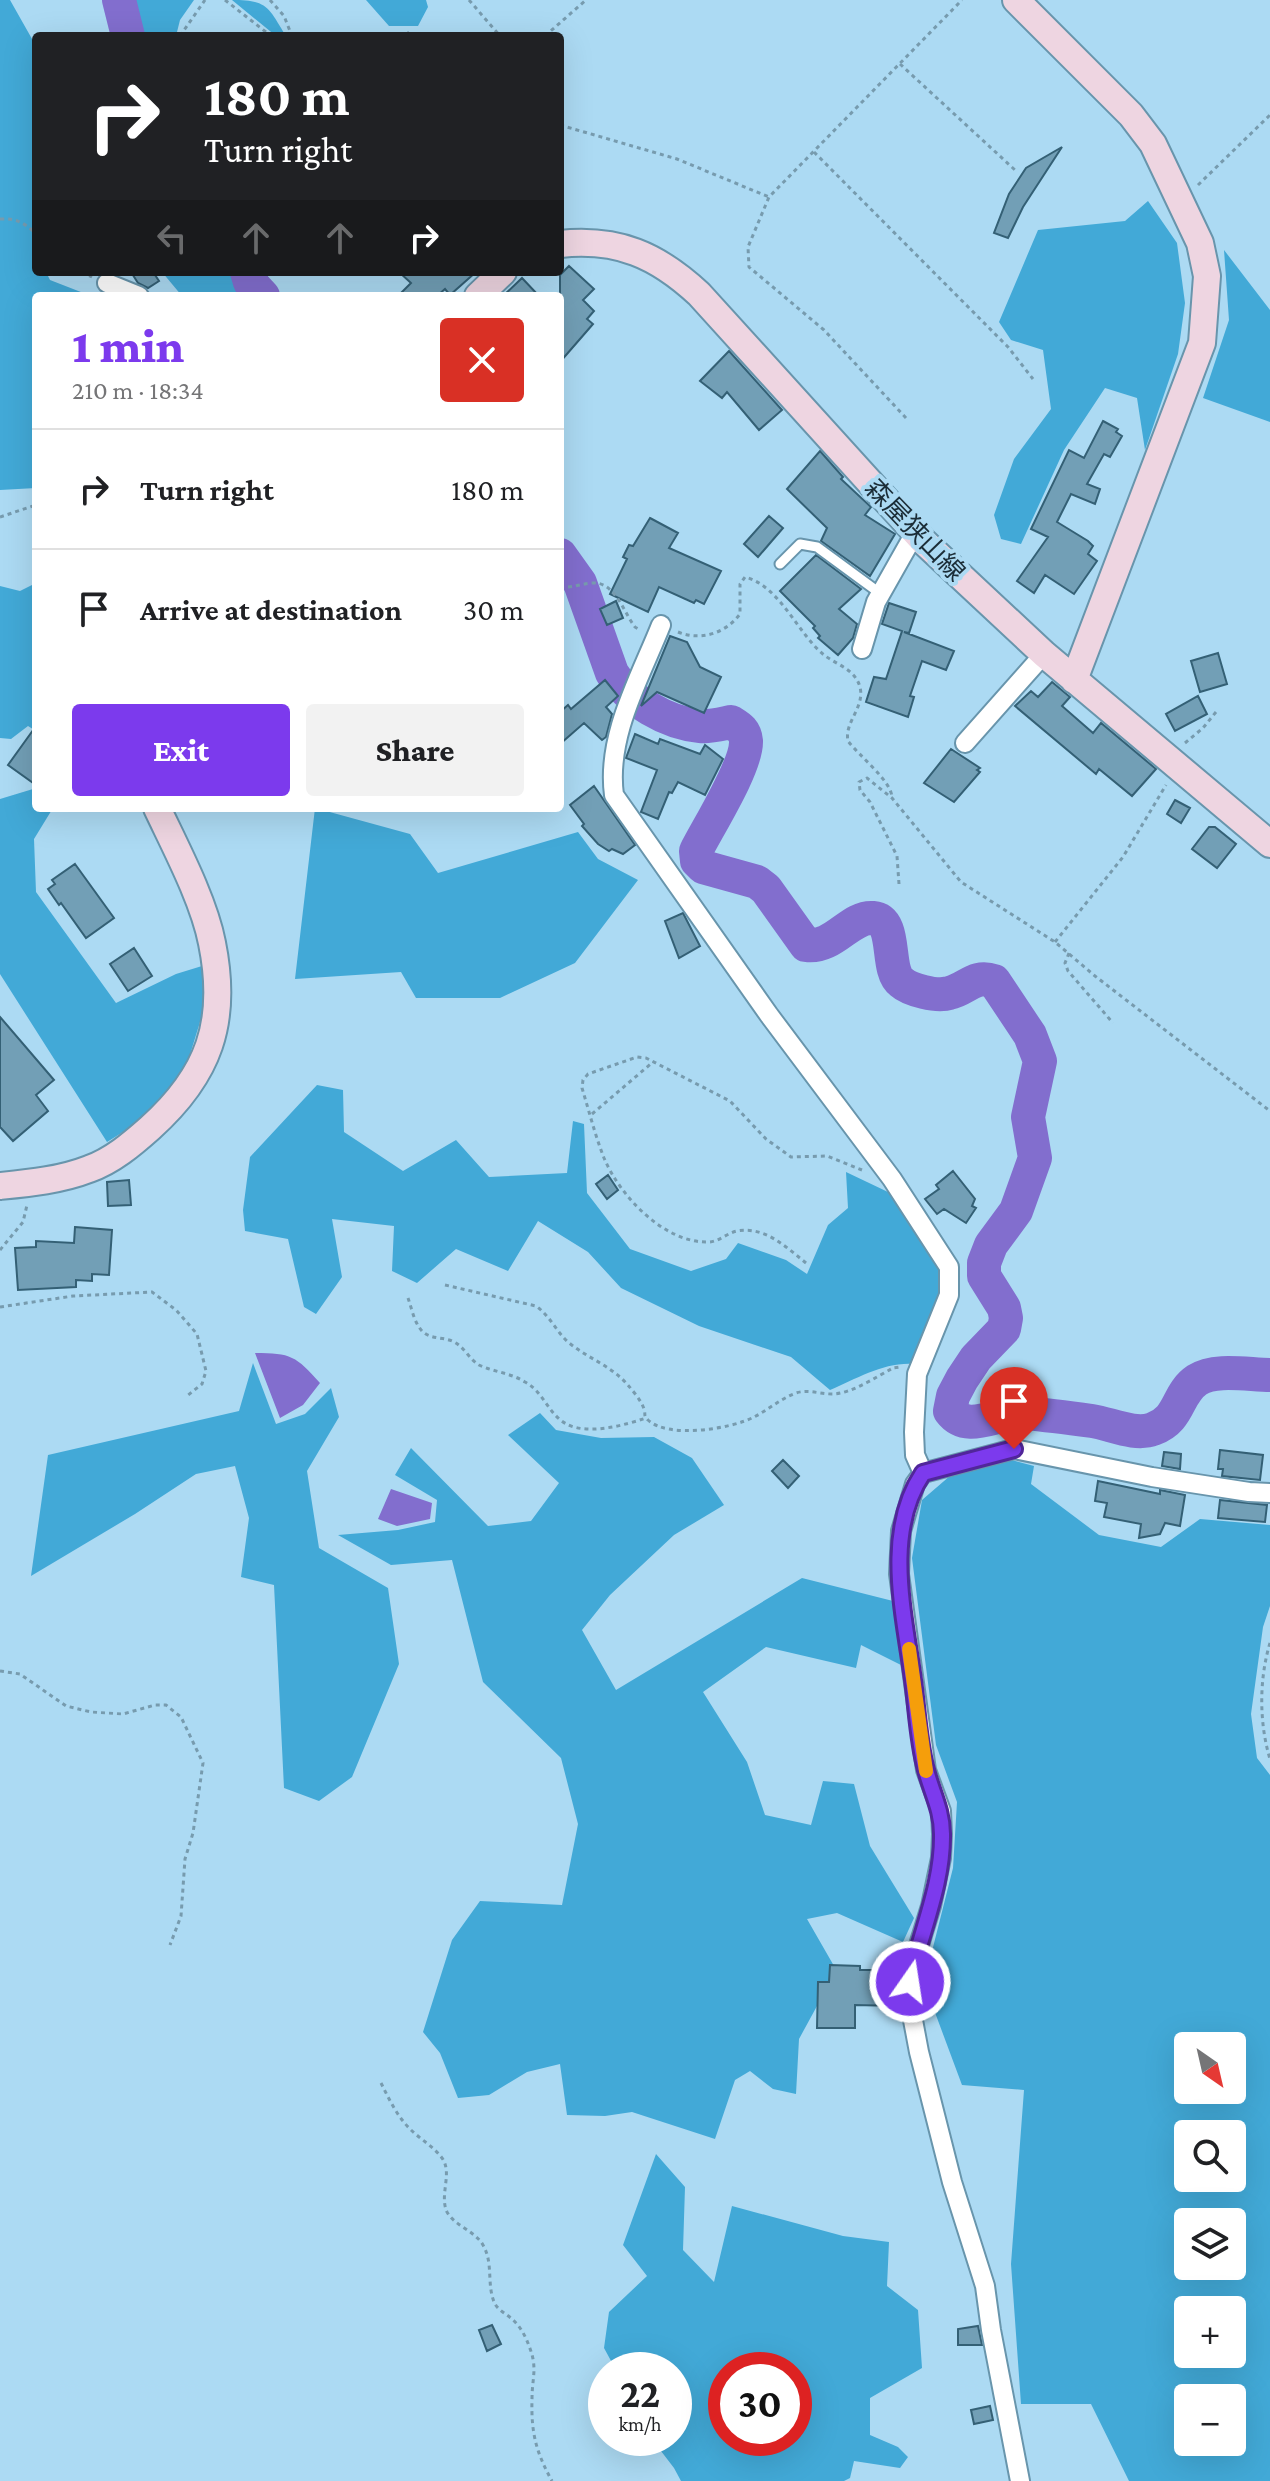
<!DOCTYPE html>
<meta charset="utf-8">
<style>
:root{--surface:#fff;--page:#f2f2f2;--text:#202124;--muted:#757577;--line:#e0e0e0;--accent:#7c3aed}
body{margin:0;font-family:"Crimson Pro","Noto Sans JP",serif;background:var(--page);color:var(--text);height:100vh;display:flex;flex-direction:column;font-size:30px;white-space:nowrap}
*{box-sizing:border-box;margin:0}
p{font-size:26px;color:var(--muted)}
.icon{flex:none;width:44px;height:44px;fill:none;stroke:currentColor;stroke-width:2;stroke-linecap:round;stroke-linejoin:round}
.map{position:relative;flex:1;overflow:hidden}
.side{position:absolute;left:32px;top:292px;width:532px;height:520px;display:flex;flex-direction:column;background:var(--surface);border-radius:8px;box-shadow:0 8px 32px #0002}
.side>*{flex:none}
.banner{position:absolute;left:32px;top:32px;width:532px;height:244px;border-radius:8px;box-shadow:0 8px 32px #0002;background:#202124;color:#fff;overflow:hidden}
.needle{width:52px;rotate:146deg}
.tools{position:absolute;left:1174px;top:2032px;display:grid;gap:16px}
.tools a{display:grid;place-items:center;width:72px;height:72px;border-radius:8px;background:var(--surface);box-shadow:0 8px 32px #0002;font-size:40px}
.speed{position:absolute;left:588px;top:2352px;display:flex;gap:16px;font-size:40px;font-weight:700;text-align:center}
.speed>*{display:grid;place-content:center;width:104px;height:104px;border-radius:50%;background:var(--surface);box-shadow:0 8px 32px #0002;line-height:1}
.speed small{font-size:20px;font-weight:400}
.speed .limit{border:12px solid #d22;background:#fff;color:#111}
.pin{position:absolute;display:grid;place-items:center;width:68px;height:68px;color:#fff;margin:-82px -34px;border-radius:50% 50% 50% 0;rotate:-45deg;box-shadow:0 0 8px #0007}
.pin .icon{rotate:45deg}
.me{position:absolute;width:88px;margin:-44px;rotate:13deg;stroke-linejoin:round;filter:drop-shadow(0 0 6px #0008)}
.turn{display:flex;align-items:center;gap:28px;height:168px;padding:0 40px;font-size:36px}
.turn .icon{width:104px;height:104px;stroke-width:2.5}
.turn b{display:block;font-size:56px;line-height:68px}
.lanes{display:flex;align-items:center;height:76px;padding:0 40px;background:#0003;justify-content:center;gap:40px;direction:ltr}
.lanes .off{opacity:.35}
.round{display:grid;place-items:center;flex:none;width:84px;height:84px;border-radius:8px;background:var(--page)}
.overview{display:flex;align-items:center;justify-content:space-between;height:136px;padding:0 40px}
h1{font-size:48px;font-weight:800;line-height:60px;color:var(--accent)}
.action{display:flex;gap:16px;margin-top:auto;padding:16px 40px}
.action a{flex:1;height:92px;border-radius:8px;background:var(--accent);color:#fff;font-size:32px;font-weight:800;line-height:92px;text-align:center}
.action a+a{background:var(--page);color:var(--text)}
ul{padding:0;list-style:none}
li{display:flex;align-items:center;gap:24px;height:120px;padding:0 40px;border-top:2px solid var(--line)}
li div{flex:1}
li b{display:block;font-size:30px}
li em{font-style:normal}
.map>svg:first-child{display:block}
.forest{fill:#42a9d7;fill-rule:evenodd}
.water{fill:#826ece}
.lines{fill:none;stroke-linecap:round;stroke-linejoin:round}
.river{stroke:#826ece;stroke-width:34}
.building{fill:#729fb6;stroke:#346075;stroke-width:2}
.lane-casing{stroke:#6895ac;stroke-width:13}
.street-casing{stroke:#6895ac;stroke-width:22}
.secondary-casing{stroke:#6895ac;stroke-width:30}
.path{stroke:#779bae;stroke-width:3;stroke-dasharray:4 4;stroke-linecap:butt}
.lane{stroke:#fff;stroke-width:9}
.street{stroke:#fff;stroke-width:18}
.secondary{stroke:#eed5e1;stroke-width:26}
.route-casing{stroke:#51269a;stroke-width:20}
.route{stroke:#7c3aed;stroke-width:14}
.slow{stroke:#f59e0b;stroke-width:14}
.labels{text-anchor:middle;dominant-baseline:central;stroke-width:8;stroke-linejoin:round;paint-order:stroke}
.street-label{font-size:26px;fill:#1b2d37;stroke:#acdaf3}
</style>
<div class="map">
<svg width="1270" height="2481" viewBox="0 0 1270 2481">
<rect width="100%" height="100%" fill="#acdaf3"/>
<!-- forest -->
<path class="forest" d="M0,0H10L36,46V272H46L50,280L86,294L36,296V488L0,490Z
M117,0H194L180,20L176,36H130L125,28Z
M232,0C268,0 268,7 286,36H276Z
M366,0H426L428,7L418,26H389Z
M1148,201L1177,243L1185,303L1178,354L1145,450L1137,398L1105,388L1064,450L1021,544L1001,539L994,515L1014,459L1051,409L1043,350L1011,340L999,322L1038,230L1125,221Z
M1224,250L1270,310V422L1203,398L1229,320Z
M162,272H266L276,296H182Z
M36,583V731L28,726L11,739L0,738V586L20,591Z
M36,785V808H53L34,839L36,892L116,1003L176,974L202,966L204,1009L184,1074L139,1122L107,1142L0,974V799L33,789Z
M315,808L410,834L438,873L578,832L598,859L638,880L575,963L500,998H416L401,972L295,979Z
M317,1085L343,1090L344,1132L403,1171L456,1140L489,1177L567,1173L573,1121L584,1124L587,1193L630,1249L691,1271L726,1259L738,1243L786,1260L807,1274L828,1225L848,1208L846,1172L888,1192L935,1255L943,1273V1297L916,1364C885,1361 858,1378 830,1390L791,1357L699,1326L621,1288L588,1252L538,1221L508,1271L456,1249L417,1283L392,1271L394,1226L332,1219L342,1277L316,1314L304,1307L288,1239L245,1231L243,1210L250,1157Z
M253,1363L276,1424L305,1414L331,1388L339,1417L307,1471L319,1548L388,1588L399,1664L352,1777L319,1801L284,1788L274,1585L241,1577L249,1518L235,1466L196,1474L135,1514L31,1576L48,1455L239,1411Z
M540,1413L556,1430L601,1438L654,1437L692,1458L724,1505L674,1535L610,1595L582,1630L616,1690L802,1578L893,1601L901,1665L861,1645L856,1668L766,1647L703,1692L747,1762L765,1815L811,1825L823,1781L854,1784L870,1846L914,1918L903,1942L837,1913L807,1919L834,1966L829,1984L799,2039L796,2094L773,2089L750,2071L735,2080L715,2139L632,2112L605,2116L567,2115L560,2064L527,2072L489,2095L458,2098L440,2053L423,2032L452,1940L480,1901L562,1905L578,1824L561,1758L483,1682L452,1560L391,1565L338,1535L398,1530L435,1522L437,1500L395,1475L411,1448L488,1526L531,1521L559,1483L508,1435Z
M1004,1458L1034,1466L1031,1484L1099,1535L1161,1547L1200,1519L1270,1525V1606L1263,1627L1251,1714L1257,1758L1270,1775V2481H1129L1091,2404H1021L1011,2264L1024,2090L962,2085L924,1983L953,1868L957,1802L936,1745L912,1558L922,1500L958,1469ZM1188,2046H1232V2090H1188ZM1188,2134H1232V2178H1188ZM1188,2222H1232V2266H1188ZM1188,2310H1232V2354H1188ZM1188,2398H1232V2442H1188Z
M656,2154L685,2187L683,2250L714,2282L732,2206L843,2236L889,2242L887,2286L918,2310L922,2368L870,2398V2435L898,2447L908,2457L900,2468L854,2461L850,2478L844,2481H681L674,2468L651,2438H674V2370H616L604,2348L609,2312L647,2276L623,2245ZM794,2370V2438H726V2370Z"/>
<!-- water -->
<path class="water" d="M255,1353C291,1353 296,1356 320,1383L303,1405L280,1418Z
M391,1489L432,1503L430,1519L397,1526L378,1519Z"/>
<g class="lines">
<!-- river -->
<path class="river" d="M119,0L128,36
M247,272L250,282L263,296
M560,555L580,583L612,673C629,701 667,723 700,726C710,727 721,724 731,722C739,727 745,730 746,741C747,766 708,827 696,851L697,861L703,867L757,882L766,889L806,945C834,949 850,916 873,918C898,920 885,970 901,982C910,990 937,997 949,993C967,989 974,974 994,981L1030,1035L1040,1061L1028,1117L1035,1158L1016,1211L991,1245L984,1263V1276L1004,1308L1006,1318L1004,1329L976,1358L962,1379L953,1396L950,1411C968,1435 998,1411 1025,1413C1047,1415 1070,1418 1092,1421C1111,1424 1135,1436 1153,1429C1181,1419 1176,1394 1197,1380C1215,1368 1249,1375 1270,1375"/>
</g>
<!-- building -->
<path class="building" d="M1062,147L1023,207L1008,238L994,233L1009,194L1026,168Z
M569,266L594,289L583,300L594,311L587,319L593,324L560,362V275Z
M131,272H153L159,281L148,288L138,283Z
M399,272H476L450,295L445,289L437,296H398L411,283Z
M522,278L539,296H503Z
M729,351L782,410L759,430L727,392L722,398L700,381Z
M1103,421L1118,429L1116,432L1122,436L1110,457L1104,454L1087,484L1100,489L1095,504L1071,494L1057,522L1088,541L1093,546L1088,554L1097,561L1074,594L1045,575L1034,593L1017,581L1048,537L1031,529L1069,450L1084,458Z
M820,451L843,477L841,479L871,507L865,515L895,534L870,576L821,541L827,528L787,489Z
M769,516L783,528L758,557L744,544Z
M650,518L678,533L669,548L721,571L704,604L696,600L694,603L659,587L648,612L610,594L627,559L623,557L629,545L633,546Z
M816,555L861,589L839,609L857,624L853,638L838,655L818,638L820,636L813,628L815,626L780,591Z
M616,601L623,618L607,625L600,609Z
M889,603L916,612L909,633L904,632L954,651L946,670L922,661L910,696L914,697L908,717L866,702L874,677L886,679L902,631L882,624Z
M670,636L687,642L700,667L721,677L704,713L657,692L641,706Z
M1218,653L1227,684L1200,692L1191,661Z
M605,680L618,696L606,707L612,714L606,737L602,740L584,723L560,744V712L568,705L571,709Z
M1052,682L1070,697L1062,706L1093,733L1101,723L1156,769L1132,796L1099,769L1096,774L1015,706L1031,691L1038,697Z
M1198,696L1207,714L1175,731L1166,714Z
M36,726V785L8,765Z
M635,734L658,744L660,739L700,754L705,745L723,759L705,795L678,782L672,793L669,792L658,819L641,812L657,770L626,758Z
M951,749L980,768L977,770L980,772L954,802L924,783Z
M594,786L635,845L623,854L612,849L609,851L598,844L582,826L584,824L570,805Z
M1175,800L1190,808L1181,823L1167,814Z
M1209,827H1215L1236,844L1217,868L1192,849Z
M75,864L114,918L86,938L61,903L59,905L48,889L55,884L52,880Z
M683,913L700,946L679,958L665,921Z
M134,948L152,976L128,991L110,964Z
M0,1017L54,1080L36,1095L48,1111L13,1141L0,1127Z
M953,1171L975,1199L972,1206L976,1208L966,1223L944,1209L937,1214L925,1199L939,1189L936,1185Z
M608,1175L618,1190L607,1199L596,1184Z
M129,1180L131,1205L108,1206L107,1182Z
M75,1227L112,1230L109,1275L92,1274V1281L76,1280V1287L18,1290L15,1248L36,1247V1241L74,1243Z
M1220,1450L1263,1455L1260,1480L1222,1476L1223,1469H1218Z
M1164,1452L1181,1454L1180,1469L1162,1466Z
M783,1460L799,1476L788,1488L772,1471Z
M1098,1481L1160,1494V1490L1185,1495L1180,1526L1165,1523L1160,1534L1139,1538L1141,1524L1104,1517L1107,1503L1095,1501Z
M1220,1500L1267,1505L1265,1522L1218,1518Z
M830,1965L860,1966V1970H900L898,2006L855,2005V2028H817L818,1982H829Z
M492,2325L501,2344L487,2351L479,2330Z
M978,2326L982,2345H958V2329Z
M990,2406L993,2420L974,2424L971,2410Z"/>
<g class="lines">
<!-- lane casing -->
<g class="lane-casing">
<path id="lane" d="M780,564L800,544L817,547L881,594"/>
</g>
<!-- street casing -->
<g class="street-casing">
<path id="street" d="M107,283L139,296
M661,625C640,678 606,736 614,795L769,1015L892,1179L949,1267V1295L917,1374L914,1432L915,1455L923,1473
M862,649L876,602L915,533
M965,743L1044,654
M1020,2481L991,2330L985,2286L952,2182L919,2052L909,1999L915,1958L931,1906L941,1858L942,1834L941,1811L926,1770L899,1574L901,1531L915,1484L923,1473L1014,1449L1152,1477L1249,1492L1270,1493"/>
</g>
<!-- secondary casing -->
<g class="secondary-casing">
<path id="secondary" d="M1016,0L1131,115L1153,144L1200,243L1207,276L1202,343L1074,680
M560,244C618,238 657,255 699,294L924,542L1044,654L1270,844
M478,296L503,272
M0,1186C30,1183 61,1180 89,1169C112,1161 132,1144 150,1128C209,1075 228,1022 212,943C204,901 176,848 157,808"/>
</g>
<!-- path -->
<path class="path" d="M225,0L271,36
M270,0L284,16L292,36
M469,0L500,36
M407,32L411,36
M180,36L205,0
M545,36L586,0
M900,64L1015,170
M560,125L677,159L769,197
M814,152L1008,347L1033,379
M1198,185L1270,115
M0,219C16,218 25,223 36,234
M82,272L92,277
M906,418L824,330L749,267L748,247L769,197L962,0
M0,517L36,505
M560,587C572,588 580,584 592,583C615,581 624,613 635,627L640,630
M678,632C700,641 725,634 740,614V584L745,577C780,586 798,634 824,655C837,665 855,669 860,687C865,708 844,722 848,741C859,756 892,781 892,798
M1185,743L1203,728L1216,712
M899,884L897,856L870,802L860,790L859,782L867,778L892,798L961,882L1055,942L1095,976L1270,1111
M1055,942L1123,857L1166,785
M1069,953L1065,963L1068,971L1113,1023
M592,1114L653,1062
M0,1250L23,1222L27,1205
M806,1263C786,1247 765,1226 737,1231C727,1233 719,1242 708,1242C664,1243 620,1196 604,1158C595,1135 589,1111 582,1088L583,1080L588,1074L637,1057L646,1058L730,1101L766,1139L791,1157L827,1156L862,1170
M445,1285L536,1306C550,1316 556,1331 568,1342C587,1358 610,1365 627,1384C633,1391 641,1400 644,1409C646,1416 643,1415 648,1420C668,1439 731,1429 754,1417C768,1410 780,1399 796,1393C808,1389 819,1394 832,1394C851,1394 876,1377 893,1368L901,1367
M408,1298C412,1309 414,1323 423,1332C431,1339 442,1337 452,1341C463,1345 469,1359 479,1365C494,1372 511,1373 525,1382C546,1393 549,1420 574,1427C595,1433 625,1425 646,1418
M0,1307L73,1296L152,1292L176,1310L197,1334L206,1371L202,1384L187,1396
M1270,1643C1259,1679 1259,1723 1270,1759
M0,1671L20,1674L66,1706L91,1712L123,1714L155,1705H166L181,1717L203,1763L193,1833L185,1859L181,1916L170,1945
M381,2083C389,2099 397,2116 410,2129C420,2139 434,2147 442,2158C453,2173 439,2195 447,2212C455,2226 475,2231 483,2245C494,2264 486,2285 495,2304C499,2311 507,2314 513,2320C520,2326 526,2337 529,2346C538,2368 532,2377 532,2399C531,2433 536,2452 552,2481"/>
<!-- lane -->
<use href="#lane" class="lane"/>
<!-- street -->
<use href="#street" class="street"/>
<!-- secondary -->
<use href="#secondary" class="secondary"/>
</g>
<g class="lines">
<!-- route casing -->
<g class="route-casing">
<path id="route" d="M910,1982C920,1933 943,1885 942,1834C942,1810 932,1793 926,1770C918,1741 917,1709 913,1680C904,1613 883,1533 923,1473L1014,1449"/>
</g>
<!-- route -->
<use href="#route" class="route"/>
<!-- slow -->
<path class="slow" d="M909,1649L926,1771"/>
</g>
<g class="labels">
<!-- street labels -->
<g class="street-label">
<text transform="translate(915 530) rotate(46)">森屋狭山線</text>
</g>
</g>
</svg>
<div class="tools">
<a><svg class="needle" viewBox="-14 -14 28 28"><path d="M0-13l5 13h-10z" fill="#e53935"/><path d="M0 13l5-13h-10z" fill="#757577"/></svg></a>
<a><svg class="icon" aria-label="search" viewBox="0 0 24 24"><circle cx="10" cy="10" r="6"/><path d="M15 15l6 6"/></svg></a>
<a><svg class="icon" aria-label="layers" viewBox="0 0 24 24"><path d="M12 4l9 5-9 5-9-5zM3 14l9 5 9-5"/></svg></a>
<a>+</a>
<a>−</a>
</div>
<div class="speed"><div>22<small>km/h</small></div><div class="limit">30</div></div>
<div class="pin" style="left:1014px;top:1449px;background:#d93025"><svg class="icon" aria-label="arrive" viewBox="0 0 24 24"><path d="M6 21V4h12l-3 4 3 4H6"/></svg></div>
<svg class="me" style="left:910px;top:1982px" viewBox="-20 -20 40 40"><circle r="17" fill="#7c3aed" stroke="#fff" stroke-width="3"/><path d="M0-11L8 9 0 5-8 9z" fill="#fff"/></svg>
<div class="banner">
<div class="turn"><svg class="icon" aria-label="right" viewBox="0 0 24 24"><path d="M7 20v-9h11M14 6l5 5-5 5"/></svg><div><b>180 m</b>Turn right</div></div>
<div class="lanes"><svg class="icon off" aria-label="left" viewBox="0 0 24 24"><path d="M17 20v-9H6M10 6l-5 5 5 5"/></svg><svg class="icon off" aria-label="ahead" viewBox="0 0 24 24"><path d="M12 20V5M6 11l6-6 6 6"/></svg><svg class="icon off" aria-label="ahead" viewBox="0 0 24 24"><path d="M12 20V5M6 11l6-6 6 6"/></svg><svg class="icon" aria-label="right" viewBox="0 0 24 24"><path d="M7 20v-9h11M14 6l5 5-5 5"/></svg></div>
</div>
<section class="side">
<div class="overview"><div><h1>1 min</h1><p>210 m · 18:34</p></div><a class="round" style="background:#d93025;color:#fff"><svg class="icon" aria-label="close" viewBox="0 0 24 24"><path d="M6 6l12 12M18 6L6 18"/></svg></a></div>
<ul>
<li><svg class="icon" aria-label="right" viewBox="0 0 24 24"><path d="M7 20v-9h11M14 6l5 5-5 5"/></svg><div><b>Turn right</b></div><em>180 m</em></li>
<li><svg class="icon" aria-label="arrive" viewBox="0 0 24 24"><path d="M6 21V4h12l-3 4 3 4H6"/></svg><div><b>Arrive at destination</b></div><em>30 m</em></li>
</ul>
<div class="action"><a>Exit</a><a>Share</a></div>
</section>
</div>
